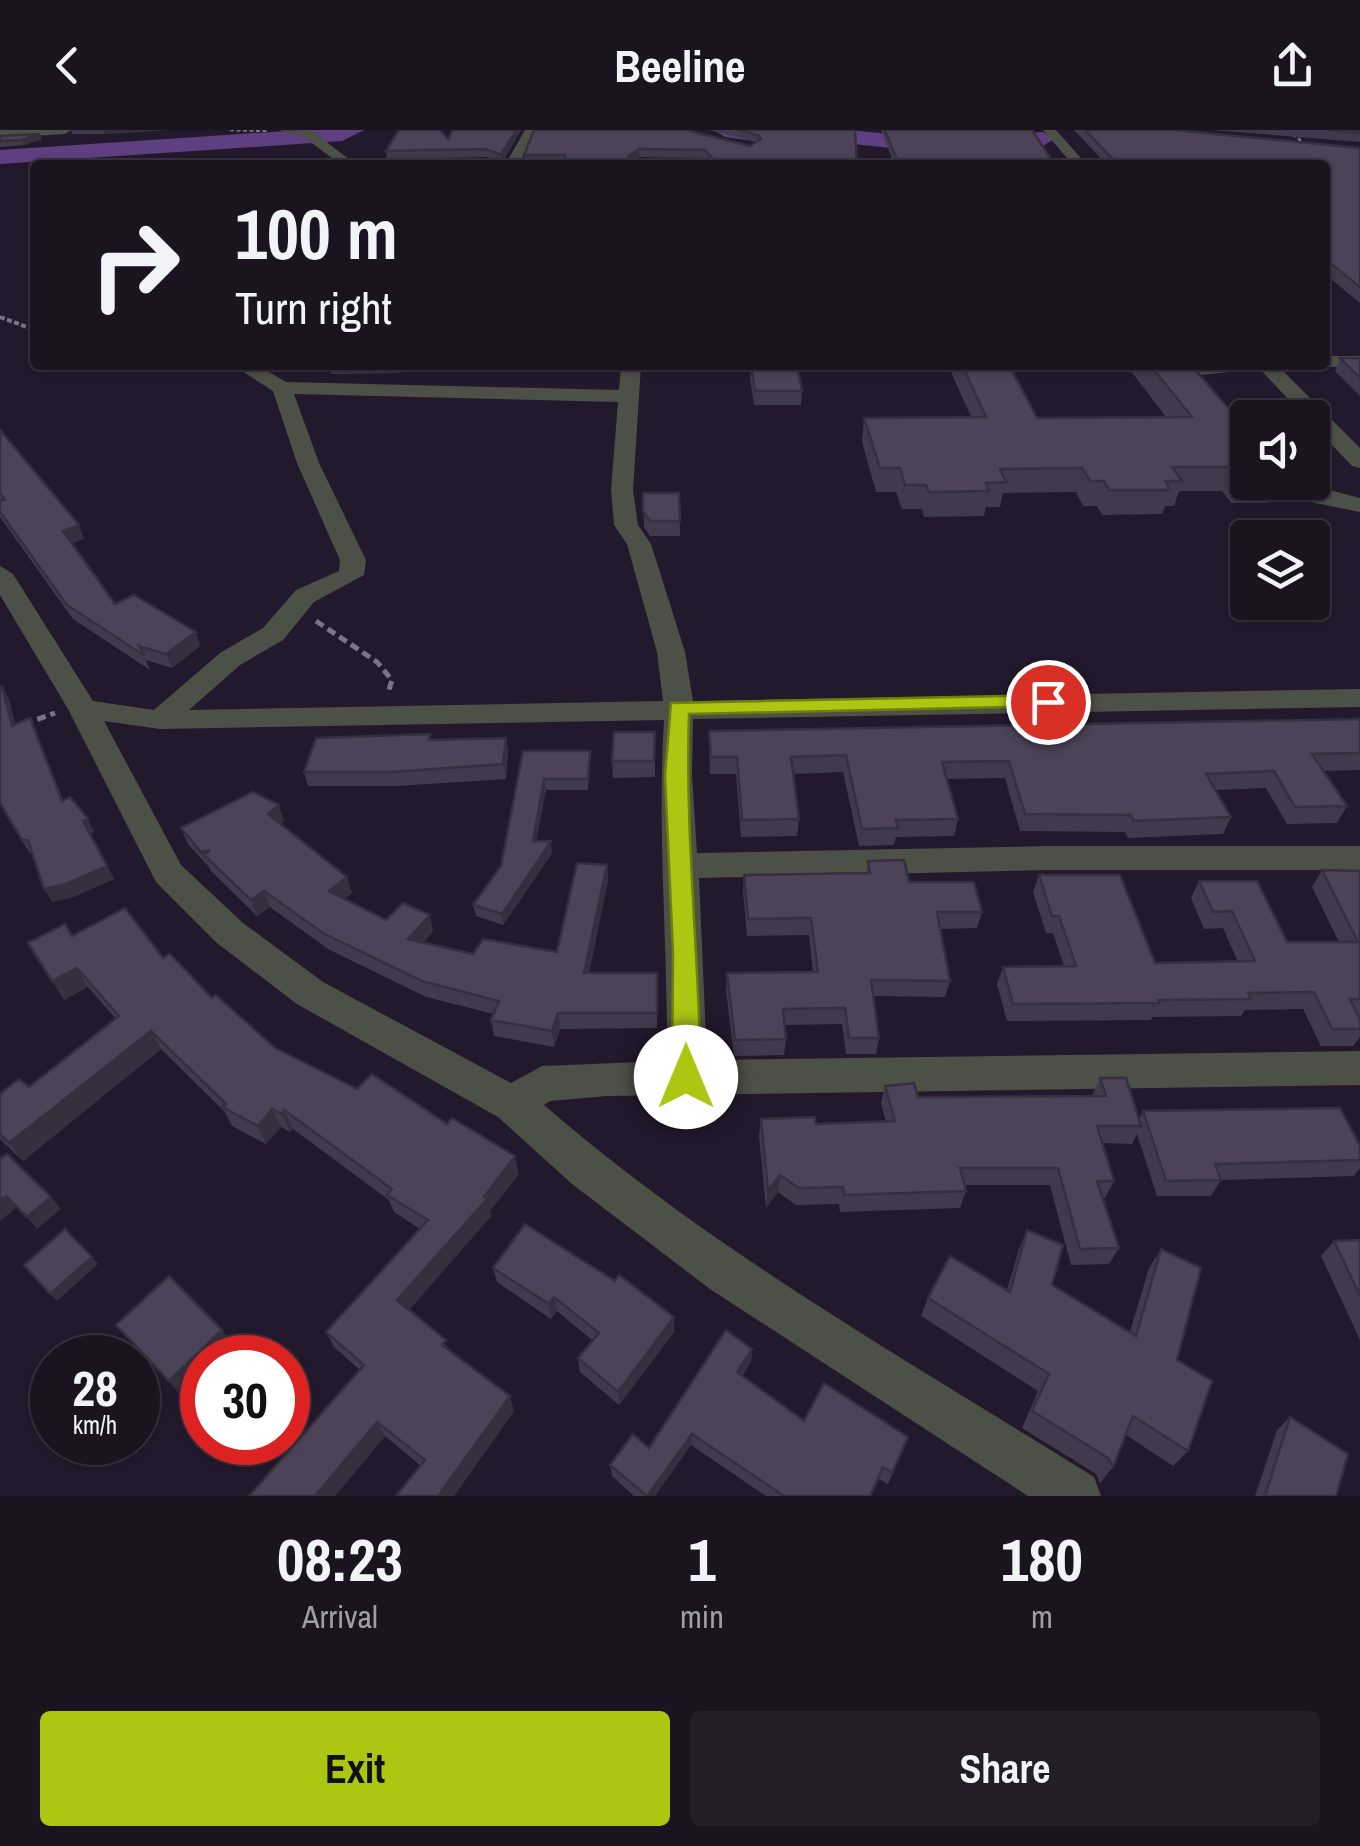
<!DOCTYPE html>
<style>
:root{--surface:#1a1421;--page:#231d2a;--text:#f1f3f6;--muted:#9f9ea5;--line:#38333f;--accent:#acc611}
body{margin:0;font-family:"Archivo Narrow",sans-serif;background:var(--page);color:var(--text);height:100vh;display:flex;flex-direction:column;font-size:38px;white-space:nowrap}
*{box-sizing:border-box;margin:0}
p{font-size:32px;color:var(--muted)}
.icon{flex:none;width:55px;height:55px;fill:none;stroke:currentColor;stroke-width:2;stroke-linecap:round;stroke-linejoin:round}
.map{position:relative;height:1366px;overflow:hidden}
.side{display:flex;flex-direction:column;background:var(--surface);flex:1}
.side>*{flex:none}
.hud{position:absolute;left:30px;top:30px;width:1300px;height:210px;border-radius:10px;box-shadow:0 2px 8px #0004,0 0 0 2px var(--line);background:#1a1421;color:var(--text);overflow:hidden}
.fabs{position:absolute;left:1230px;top:270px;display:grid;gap:20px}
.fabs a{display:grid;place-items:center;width:100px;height:100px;border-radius:10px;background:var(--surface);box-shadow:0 2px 8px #0004,0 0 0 2px var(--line);font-size:50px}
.speed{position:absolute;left:30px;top:1205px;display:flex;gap:20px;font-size:50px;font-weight:700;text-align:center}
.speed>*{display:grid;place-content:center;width:130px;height:130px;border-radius:50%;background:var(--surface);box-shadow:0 2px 8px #0004,0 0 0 2px var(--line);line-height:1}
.speed small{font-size:25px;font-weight:400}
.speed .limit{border:15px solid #d22;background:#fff;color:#111}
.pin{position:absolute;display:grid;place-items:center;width:85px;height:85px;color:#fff;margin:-42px;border:5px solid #fff;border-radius:50%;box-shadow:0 2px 10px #0007}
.me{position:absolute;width:110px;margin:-55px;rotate:0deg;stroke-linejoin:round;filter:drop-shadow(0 0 8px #0008)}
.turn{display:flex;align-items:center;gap:35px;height:210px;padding:0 40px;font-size:45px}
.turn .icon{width:130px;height:130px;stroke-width:2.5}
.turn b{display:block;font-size:70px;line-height:85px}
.eta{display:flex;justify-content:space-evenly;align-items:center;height:170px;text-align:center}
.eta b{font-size:60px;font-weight:800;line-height:70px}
.cta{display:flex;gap:20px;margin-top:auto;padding:20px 40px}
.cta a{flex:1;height:115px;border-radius:10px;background:var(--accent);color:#111;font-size:40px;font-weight:800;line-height:115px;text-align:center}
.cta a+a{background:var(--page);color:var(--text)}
header{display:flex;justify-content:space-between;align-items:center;height:130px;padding:0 40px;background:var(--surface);font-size:45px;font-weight:800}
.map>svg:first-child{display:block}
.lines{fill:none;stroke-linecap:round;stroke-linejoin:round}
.river{fill:#5e3f7f;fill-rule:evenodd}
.path-far2{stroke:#7b7484;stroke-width:2.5;stroke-dasharray:4 2.5;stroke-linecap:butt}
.path-far1{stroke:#7b7484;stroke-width:4;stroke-dasharray:5 2.5;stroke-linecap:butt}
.path{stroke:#7b7484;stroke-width:5;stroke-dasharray:9 5;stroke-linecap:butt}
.street{fill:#4d5046;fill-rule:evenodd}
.wall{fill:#413a4c;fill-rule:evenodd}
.shaded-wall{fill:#352f3e}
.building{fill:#4c4358;stroke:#352f3e;stroke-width:2.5;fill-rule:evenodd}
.route{fill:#acc611;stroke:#70810b;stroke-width:2.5}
</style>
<header><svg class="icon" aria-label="back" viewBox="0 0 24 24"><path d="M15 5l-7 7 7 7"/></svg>Beeline<svg class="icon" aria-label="share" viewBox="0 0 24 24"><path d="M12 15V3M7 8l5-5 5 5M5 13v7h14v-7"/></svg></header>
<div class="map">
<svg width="1360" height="1366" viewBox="0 0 1360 1366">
<rect width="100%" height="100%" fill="#221a2c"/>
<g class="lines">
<!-- river -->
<path class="river" d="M303,0H364L342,11L0,34V20Z
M714,0H849L930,8L1043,2L1054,9L1043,16L930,22L824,11L769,13L725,7Z"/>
<!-- path-far2 -->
<path class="path-far2" d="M230,0L269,1
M1288,0L1306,15"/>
<!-- path-far1 -->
<path class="path-far1" d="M0,187L35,200"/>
<!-- path -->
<path class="path" d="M316,491L377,532L392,550L388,563
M24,594L55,583"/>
<!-- street -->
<path class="street" d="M0,0H71L65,4L0,8Z
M279,0L312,1L354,33L487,31L494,35H341L304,7Z
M525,0H537L519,35H505Z
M1043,0H1056L1087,35H1073Z
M1325,226H1360V238L1318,236L1325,235Z
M233,235H257L286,252L619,260L621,235H641L633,360L638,395L651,414L685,522L693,571L1360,559V577L693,589L692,645L697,723L1050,716H1360V740H1050L699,748L707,930L1360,921V955L607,966L550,971L544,975C711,1120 907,1230 1094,1347L1101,1366H1028L710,1159L572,1054L498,987L297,874L217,813L156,752L68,579L0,465V436L13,444L93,571L154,580L220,523L263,498L296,460L339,441L340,430L297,333L273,261ZM294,264L618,272L611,360L614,395L627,414L657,522L663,571L189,580L240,535L283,510L314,472L364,445L366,430L319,333ZM664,590C657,703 668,817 667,931L542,936L511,953L323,852L243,793L181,735L104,591L160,599Z
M1249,235L1239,241L1200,245L1248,302V323L1240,322L1180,245L1189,235Z
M1256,235H1277L1360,318V338L1352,336L1312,294V288H1306Z
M1268,352H1298L1360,368V382L1296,369Z"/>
</g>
<!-- wall -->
<path class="wall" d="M71,0H168L104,4H72Z
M453,0H521L502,33L487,27L387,29L386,21L448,9Z
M534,0L750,16L756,12L709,0H855L857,35H565V32L524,33V25ZM639,27L705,28L706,30L634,31Z
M881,0H1032L1055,35H895Z
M1074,0H1175L1174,1L1360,18V173L1325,144V35H1107Z
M1212,0H1360V12Z
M0,6L42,9L24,15L0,17Z
M1340,228H1360V266L1335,241Z
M294,235H404L400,243L331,244L330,236L295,237Z
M751,235L802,261L801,275H754L750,248Z
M948,235H1009L1037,288L1166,287L1127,236L1079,237L1078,235H1191L1248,301V352H1276L1268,373H1231L1222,361H1179L1174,376H1165L1162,384L1102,385L1097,376H1083L1076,362L1003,363L1000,377H986L984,386L924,387L922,379H902L896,362H876L862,312L864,288L971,287Z
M0,300L84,409L72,413L115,474L196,502L200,516L172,538L146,530L150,540L73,489L0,387L1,370L0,369Z
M643,363H679L680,406H650L644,397Z
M2,557L9,569L15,594L30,588L63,670L94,702L90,704L114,749L73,767L52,772L33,723H30L22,711L0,673Z
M1360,589V640L1323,641L1347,676L1337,693L1287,694L1266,658L1215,660L1231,687L1223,704L1128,708L1125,702L1020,701L1005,648L947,649L958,689L954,706L896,707L894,715L859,716L843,642L793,644L799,689L797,706L741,707L736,644H710L709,601Z
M655,602V647L613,648L612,631Z
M506,608L508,622L506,649L396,656H308L304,642L431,610Z
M523,621H590L588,660H546L536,711L552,723L503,795L476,786L473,775L501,736Z
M284,691L280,694L352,763L344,769L386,790L433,801L423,813L473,824L557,822L607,735L608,751L589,843H657V898L560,899L554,917L494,906L491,890L494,884L426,867L328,819L270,777L257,786L211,741L209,737L188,714L181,698Z
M868,731L909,752L982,782L977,798L940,799L950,851L945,867L873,866L879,908L876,924H846L842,894L785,895L786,909L784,925L734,926L726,860L727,843L813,842L809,805L747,806L743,762L744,745L866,743Z
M1322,740L1360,741V886H1358L1360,889V907L1353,916H1321L1303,879L1245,880L1241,886L1152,887L1151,890L1007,891L997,854L1003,837L1064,836L1053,803H1046L1033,762L1039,745L1155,833L1238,832L1223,798L1204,799L1191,768L1199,751L1287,812H1339L1312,757Z
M72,806L163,828L275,918L519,1044L490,1081L491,1086L409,1180L514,1281L454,1366H396L420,1335L385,1306L335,1366H249L360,1240L334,1217L326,1202L420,1099L394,1082L389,1070L293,999L290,1002L281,997L266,1014L232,996L225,982L161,919L23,1031L0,1009V964L29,957L116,889L88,857L64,870L28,813Z
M1100,948L1139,989L1143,981L1360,1016V1038L1354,1046L1221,1050L1211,1066H1157L1137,1004L1132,1014L1103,1013L1114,1051L1105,1068H1103L1119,1118L1109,1134L1071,1135L1050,1055H964L966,1061L960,1078L840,1082L839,1074L796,1075L778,1062L766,1078L759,1006L761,989L816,994L886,992L881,973L885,956L918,967L1092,966Z
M1027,1100L1052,1155L1130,1202L1149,1138L1161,1119L1177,1230L1188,1321L1173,1336L1126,1305L1113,1337L1100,1353L1096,1344L1022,1298L1038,1261L921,1186L928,1168L1007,1160L1019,1119Z
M1360,1110V1210L1321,1126L1334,1111Z
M493,1138L674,1202L619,1275L580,1242L578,1228L592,1210L557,1181L551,1189L497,1152Z
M752,1219L751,1232L742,1246L804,1291L908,1307L888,1354L879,1349L871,1366H766L691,1315L655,1366H634L612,1346L610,1335L649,1318Z
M1290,1287L1336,1366H1255L1277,1300Z"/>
<!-- shaded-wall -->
<path class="shaded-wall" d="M103,0H168L104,4Z
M516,0H521L502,33L501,25Z
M40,4L42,9L24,15L22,10Z
M639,19V27L628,34V26Z
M79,395L84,409L68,414L63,401Z
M196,502L200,516L172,538L166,524Z
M2,557L9,569L19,608L12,596Z
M30,588L36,601L69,684L62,671Z
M506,608L508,622L506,649L503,634Z
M544,649L546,660L534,723L533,711Z
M279,675L284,691L273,700L268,684Z
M88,689L94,702L89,704L83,691Z
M551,711L552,723L503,795L502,784Z
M607,735L608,751L585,859L584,843Z
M107,736L114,749L73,767L52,772L44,759Z
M347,747L352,763L334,777L329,761Z
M264,761L270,777L257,786L251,770Z
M430,785L433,801L412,825L408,809Z
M77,838L88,857L64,870L52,851Z
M558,883L560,899L554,917L552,901Z
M151,901L161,919L23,1031L9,1013Z
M272,979L281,997L266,1014L258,996Z
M284,980L293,999L290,1002L282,984Z
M515,1026L519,1044L490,1081L491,1086L404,1186L397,1170Z
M780,1045L778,1062L766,1078L768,1061Z
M6,1066L16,1078L0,1091V1070Z
M51,1067L61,1079L37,1099L27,1087Z
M92,1127L98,1134L57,1171L50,1164Z
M554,1167L557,1181L551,1189L549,1174Z
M674,1187V1202L619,1275L618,1262Z
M222,1200L232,1213L217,1228H202V1242L180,1265L169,1251Z
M752,1219L751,1232L736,1255L737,1242Z
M510,1266L514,1281L454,1366H438Z
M377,1292L385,1306L335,1366H315Z
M692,1304L691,1315L655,1366H647Z"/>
<!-- building -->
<path class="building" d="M399,0H440L448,9L453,0H516L501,25L486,19L386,21Z
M534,0H686L750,16L761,9L758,5L739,0H855L857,35H570L565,31V25H524ZM639,19L705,20L713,29L632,31L628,26Z
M885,0H1032L1055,35H899Z
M1085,0H1174L1360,18V157L1325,129V35H1119Z
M1328,0H1360V3Z
M40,4L22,10L0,11V6Z
M380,31H487L485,35H377Z
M1340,228H1360V248Z
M751,235H797L802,261H755Z
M962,235H1009L1037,288L1192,287L1150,235H1191L1248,301V349H1240L1231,337H1172L1182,351H1165L1170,360H1109L1104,351H1090L1082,338L1000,339L1006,352L986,353L989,361L929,362L926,355H905L900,338H880L864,288L986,287Z
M0,300L79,395L63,401L115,474L134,465L196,502L166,524L139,516L145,526L67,475L0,382V371L5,370L0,363Z
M643,363H679L680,391H650L643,381Z
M0,557H2L12,596L30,588L62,671L70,667L88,689L83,691L107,736L66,754L44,759L28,710H22L0,673Z
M1360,589V623L1312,624L1347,676L1295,677L1274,641L1206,644L1231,687L1134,691L1131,685L1025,684L1009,631L942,632L958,689L896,690L898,698L862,699L846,625L791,627L799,689L742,690L737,627H711L709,601Z
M614,602H655L654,631H612Z
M430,604L429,610L506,608L503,634L392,642H304L316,608Z
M523,621H590L588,649H544L533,711H551L502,784L473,775L501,736Z
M253,662L279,675L268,684L347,747L329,761L386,790L403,773L430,785L408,809L473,824L483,809L557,822L577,733L607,735L584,843H657V883H558L552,901L491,890L499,871L422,851L323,803L264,761L251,770L204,725L210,720L201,722L181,698Z
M904,730L909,752H974L982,782H937L950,851L871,850L879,908H849L845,878L783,879L786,909L735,910L727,843L818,842L811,788L748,789L744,745L870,743L868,731Z
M1322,740L1360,741V869H1350L1360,889V899H1332L1314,862L1248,863L1251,869L1158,870L1159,873L1013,874L1003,837L1076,836L1059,786H1052L1039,745H1120L1155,833L1255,831L1232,781L1213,782L1199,751H1257L1287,812H1358Z
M125,778L163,828L170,824L212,868L216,865L275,918L357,959L372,944L447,994L452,988L515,1026L484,1067L487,1069L397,1170L446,1210L442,1215L510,1266L438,1366H396L425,1330L377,1292L315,1366H249L364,1235L326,1202L428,1090L387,1065L392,1059L284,980L282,984L272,979L258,996L222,977L226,974L151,901L9,1013L0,1004V964L19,949L29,957L119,886L77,838L52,851L28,813L65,794L72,806Z
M1100,948H1126L1141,996H1097L1114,1051H1097L1119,1118L1080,1119L1058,1038H960L966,1061L844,1065L843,1057L799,1058L780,1045L768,1061L761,989L815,987L816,994L895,991L885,956L914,953L918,967L1106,966Z
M1340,978L1360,1016V1030L1215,1034L1221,1050L1166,1051L1143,981Z
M7,1024L51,1067L27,1087L6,1066L0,1070V1029Z
M525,1094L615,1151L619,1145L674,1187L618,1262L578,1228L599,1203L554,1167L549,1174L493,1138Z
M65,1099L92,1127L50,1164L24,1135Z
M1027,1100L1063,1115L1052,1155L1136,1206L1161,1119L1201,1138L1177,1230L1212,1251L1188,1321L1133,1286L1113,1337L1108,1328L1032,1281L1049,1244L928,1168L950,1126L1010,1162Z
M1360,1110V1166L1334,1111Z
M169,1146L222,1200L169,1251L116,1195Z
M726,1200L752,1219L737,1242L804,1291L824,1253L908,1307L892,1343L883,1337L870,1366H784L692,1304L647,1366L610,1335L633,1304L649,1318Z
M1290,1287L1348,1324L1336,1366H1265Z"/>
<!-- route -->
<path class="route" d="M1048,565L1055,567V576L689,584C685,705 699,826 701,947L696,955L686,959L677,955L672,947L673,822L665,646L671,573Z"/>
</svg>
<div class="fabs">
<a><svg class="icon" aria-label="sound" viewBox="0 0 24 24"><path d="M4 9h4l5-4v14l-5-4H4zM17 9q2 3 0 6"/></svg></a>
<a><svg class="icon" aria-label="layers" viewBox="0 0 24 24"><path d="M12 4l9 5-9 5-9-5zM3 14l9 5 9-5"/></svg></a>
</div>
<div class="speed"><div>28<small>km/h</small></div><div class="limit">30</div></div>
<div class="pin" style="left:1048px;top:572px;background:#d93025"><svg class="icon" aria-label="arrive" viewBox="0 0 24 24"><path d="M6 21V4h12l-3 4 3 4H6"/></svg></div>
<svg class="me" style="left:686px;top:947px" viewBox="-20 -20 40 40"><circle r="19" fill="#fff"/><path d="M0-13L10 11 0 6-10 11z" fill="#acc611"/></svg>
<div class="hud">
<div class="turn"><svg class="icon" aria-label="right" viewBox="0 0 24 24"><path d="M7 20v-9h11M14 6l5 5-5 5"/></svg><div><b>100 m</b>Turn right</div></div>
</div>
</div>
<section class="side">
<div class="eta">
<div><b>08:23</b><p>Arrival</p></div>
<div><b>1</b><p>min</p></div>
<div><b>180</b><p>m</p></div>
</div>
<div class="cta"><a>Exit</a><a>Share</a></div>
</section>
